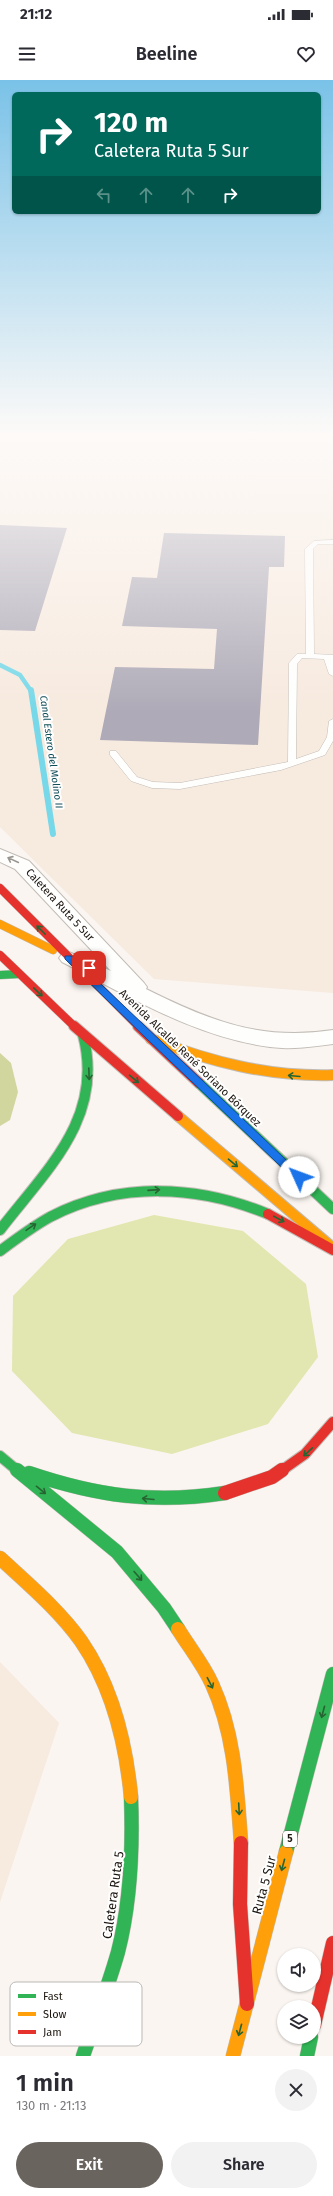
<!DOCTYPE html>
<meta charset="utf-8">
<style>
:root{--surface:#fff;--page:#f2f2f3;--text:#2b2b33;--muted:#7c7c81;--accent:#6a645e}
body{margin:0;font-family:"Fira Sans",sans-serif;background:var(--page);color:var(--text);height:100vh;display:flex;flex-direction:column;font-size:15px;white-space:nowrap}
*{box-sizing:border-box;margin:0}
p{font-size:13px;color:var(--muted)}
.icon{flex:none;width:22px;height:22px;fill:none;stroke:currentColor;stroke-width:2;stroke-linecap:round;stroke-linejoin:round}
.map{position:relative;height:1976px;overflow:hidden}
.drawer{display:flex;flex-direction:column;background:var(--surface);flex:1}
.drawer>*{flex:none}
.banner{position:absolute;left:12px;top:12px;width:309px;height:122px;border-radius:6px;box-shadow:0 1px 3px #0004;background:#00695c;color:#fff;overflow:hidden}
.controls{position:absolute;left:277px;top:1868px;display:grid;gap:8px}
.controls a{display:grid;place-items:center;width:44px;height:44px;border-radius:50%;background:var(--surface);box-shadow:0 1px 3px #0004;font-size:20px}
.pin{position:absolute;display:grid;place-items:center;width:34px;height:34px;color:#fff;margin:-17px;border-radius:8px;box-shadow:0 2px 6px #0006}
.me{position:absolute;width:44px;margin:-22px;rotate:313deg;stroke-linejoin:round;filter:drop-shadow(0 0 3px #0008)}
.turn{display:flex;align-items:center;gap:14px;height:84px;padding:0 16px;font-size:18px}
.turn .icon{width:52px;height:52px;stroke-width:2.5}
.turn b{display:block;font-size:28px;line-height:34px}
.lanes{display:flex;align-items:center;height:38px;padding:0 16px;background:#0003;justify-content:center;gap:20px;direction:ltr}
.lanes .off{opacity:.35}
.round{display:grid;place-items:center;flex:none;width:42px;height:42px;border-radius:21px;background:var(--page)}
.head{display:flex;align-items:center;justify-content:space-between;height:68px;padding:0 16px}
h1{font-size:24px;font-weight:600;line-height:30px}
.action{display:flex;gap:8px;margin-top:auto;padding:8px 16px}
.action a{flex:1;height:46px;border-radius:24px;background:var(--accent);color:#fff;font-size:16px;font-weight:600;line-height:46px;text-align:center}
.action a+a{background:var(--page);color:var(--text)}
.status{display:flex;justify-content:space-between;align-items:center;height:28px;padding:0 20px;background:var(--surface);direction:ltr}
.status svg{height:11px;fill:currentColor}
header{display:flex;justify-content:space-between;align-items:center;height:52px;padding:0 16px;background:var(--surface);font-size:18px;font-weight:600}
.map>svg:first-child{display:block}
.industrial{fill:#f7eadf}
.green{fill:#e2e6b0}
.forest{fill:#d1d59e}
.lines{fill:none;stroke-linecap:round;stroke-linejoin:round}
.stream-far1{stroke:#76d8e8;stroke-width:4.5}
.stream{stroke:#76d8e8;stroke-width:6}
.building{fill:#aeaab7}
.lane-casing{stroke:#c2bcb6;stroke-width:1}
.street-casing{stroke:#c2bcb6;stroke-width:2}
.fast-far2-casing{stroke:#c2bcb6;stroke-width:9}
.fast-far1-casing{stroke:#c2bcb6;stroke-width:12}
.fast-casing{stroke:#c2bcb6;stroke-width:15}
.slow-far2-casing{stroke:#c2bcb6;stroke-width:9}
.slow-far1-casing{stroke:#c2bcb6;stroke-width:12}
.slow-casing{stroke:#c2bcb6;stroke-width:15}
.jam-far2-casing{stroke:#c2bcb6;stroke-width:9}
.jam-far1-casing{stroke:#c2bcb6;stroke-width:12}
.jam-casing{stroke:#c2bcb6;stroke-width:15}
.lane{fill:#fefefd;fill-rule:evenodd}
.street{fill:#fefefd;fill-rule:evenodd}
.fast-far2{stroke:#30b455;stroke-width:8}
.fast-far1{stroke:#30b455;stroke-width:10}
.fast{stroke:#30b455;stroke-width:14}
.slow-far2{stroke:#ff9f0a;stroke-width:8}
.slow-far1{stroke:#ff9f0a;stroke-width:10}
.slow{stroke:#ff9f0a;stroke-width:14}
.jam-far2{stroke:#e5322d;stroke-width:8}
.jam-far1{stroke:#e5322d;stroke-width:10}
.jam{stroke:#e5322d;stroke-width:14}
.oneway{stroke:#999692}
.oneway2{stroke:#266532}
.route{fill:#1a73e8;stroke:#114b97}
.labels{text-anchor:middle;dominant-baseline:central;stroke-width:4;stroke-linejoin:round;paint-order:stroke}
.far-water-label{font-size:10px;font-style:italic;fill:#124d58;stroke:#fff}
.shield{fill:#fff;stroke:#615c57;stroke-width:1}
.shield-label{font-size:10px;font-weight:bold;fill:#1d160f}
.street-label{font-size:11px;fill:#1d160f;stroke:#fff}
.near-street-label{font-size:13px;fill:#1d160f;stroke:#fff}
.key{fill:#fff;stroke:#bbb9b7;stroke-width:1}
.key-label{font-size:11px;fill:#1d160f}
</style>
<div class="status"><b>21:12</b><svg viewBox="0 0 49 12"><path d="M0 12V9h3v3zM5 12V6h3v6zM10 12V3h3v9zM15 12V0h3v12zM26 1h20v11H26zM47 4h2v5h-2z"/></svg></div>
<header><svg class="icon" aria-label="menu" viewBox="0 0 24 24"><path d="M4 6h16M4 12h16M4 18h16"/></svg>Beeline<svg class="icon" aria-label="heart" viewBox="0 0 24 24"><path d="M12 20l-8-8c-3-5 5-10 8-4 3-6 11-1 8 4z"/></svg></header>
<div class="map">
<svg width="333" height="1976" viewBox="0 0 333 1976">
<rect width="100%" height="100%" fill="#faf5f0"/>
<!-- industrial -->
<path class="industrial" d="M0,356H333V913L154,899L0,747Z
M0,1582L59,1643L0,1822Z"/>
<!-- green -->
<path class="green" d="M154,1135L243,1151L306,1204L318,1277L268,1344L172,1374L72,1353L12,1291L13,1216L68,1159Z"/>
<!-- forest -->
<path class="forest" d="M0,973L11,983L18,1012L10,1040L0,1046Z"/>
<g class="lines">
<!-- stream-far1 -->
<path class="stream-far1" d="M0,585L20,595L31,611"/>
<!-- stream -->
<path class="stream" d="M31,610L53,754"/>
</g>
<!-- building -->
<path class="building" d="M0,445L67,448L35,551L0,550Z
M164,453L285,456L284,487H269L258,665L100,660L115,587L214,589L217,549L122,546L132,497L157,498Z"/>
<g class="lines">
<!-- lane casing -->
<g class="lane-casing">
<path id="lane" d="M333,460V464H318L313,469L314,574L333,575V596L329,594L324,579L302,578L297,584L296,679L319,671L327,657L329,641L333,639V661L325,675L281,690L180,709L152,708L131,701L110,675V671H116L137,697L153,702L180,703L288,682L289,583L297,574H306L305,469L314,461Z"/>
</g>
<!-- street casing -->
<g class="street-casing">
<path id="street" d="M0,769L29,781L144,903L147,907L146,909C210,941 261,961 333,950V964C316,966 299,969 282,968C205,963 128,916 62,882L59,878L62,874L69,872L111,891L15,789L0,782Z"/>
</g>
<!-- fast-far2 casing -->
<g class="fast-far2-casing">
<path id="fast-far2" d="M0,895L19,894"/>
</g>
<!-- fast-far1 casing -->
<g class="fast-far1-casing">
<path id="fast-far1" d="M199,1003L333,1129
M0,1150C46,1090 105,1038 83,955
M0,1171C16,1159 32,1147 50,1137C120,1101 198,1105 268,1134
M0,1376L18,1391"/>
</g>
<!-- fast casing -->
<g class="fast-casing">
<path id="fast" d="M17,1390L117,1472L164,1528L178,1549
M29,1393C97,1416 154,1424 225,1413
M286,1772L333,1594
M83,1976C95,1941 108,1907 118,1872C131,1821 133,1769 131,1717
M307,1976L311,1957"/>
</g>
<!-- slow-far2 casing -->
<g class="slow-far2-casing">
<path id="slow-far2" d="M0,844L53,870"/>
</g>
<!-- slow-far1 casing -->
<g class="slow-far1-casing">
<path id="slow-far1" d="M151,959C211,982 269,997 333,995
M178,1036L333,1168"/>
</g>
<!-- slow casing -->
<g class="slow-casing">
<path id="slow" d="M0,1478C28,1504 59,1530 81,1561C112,1606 126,1664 131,1717
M178,1549C189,1567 203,1584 212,1604C235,1654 237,1709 241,1763
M233,1976L286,1772"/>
</g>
<!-- jam-far2 casing -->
<g class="jam-far2-casing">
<path id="jam-far2" d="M0,808L139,947
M0,875L75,947"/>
</g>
<!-- jam-far1 casing -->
<g class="jam-far1-casing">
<path id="jam-far1" d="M74,946L178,1036
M138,946L199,1003
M268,1134L333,1170
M281,1391L305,1374L333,1342"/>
</g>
<!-- jam casing -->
<g class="jam-casing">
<path id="jam" d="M225,1413L272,1397L282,1390
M241,1763L240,1824L247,1924
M314,1945L333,1863"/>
</g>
<!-- lane -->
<use href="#lane" class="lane"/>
<!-- street -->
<use href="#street" class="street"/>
<!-- fast-far2 -->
<use href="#fast-far2" class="fast-far2"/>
<!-- fast-far1 -->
<use href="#fast-far1" class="fast-far1"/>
<!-- fast -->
<use href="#fast" class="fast"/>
<!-- slow-far2 -->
<use href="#slow-far2" class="slow-far2"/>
<!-- slow-far1 -->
<use href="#slow-far1" class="slow-far1"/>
<!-- slow -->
<use href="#slow" class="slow"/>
<!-- jam-far2 -->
<use href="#jam-far2" class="jam-far2"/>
<!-- jam-far1 -->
<use href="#jam-far1" class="jam-far1"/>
<!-- jam -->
<use href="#jam" class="jam"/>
</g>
<!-- one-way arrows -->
<defs><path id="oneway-shaft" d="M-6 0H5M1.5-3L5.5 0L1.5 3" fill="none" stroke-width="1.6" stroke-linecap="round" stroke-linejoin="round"/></defs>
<use class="oneway" href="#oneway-shaft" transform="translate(13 780) rotate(-155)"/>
<g class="oneway2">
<use href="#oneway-shaft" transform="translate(41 850) rotate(-135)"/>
<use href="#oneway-shaft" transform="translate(38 912) rotate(44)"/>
<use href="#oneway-shaft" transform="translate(89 994) rotate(88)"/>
<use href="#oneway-shaft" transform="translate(294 996) rotate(-175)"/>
<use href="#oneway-shaft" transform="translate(134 999) rotate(40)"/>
<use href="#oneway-shaft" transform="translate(233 1083) rotate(40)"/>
<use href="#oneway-shaft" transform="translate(154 1110) rotate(-4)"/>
<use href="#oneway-shaft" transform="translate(279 1139) rotate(28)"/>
<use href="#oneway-shaft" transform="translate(31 1147) rotate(-34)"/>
<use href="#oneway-shaft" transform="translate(308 1372) rotate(137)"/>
<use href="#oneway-shaft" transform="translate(41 1410) rotate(39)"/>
<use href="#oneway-shaft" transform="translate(148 1419) rotate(-175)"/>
<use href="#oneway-shaft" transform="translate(138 1496) rotate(49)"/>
<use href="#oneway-shaft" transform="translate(210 1603) rotate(63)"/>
<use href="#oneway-shaft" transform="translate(323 1632) rotate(105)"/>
<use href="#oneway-shaft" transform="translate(239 1729) rotate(87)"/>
<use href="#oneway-shaft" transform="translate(283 1785) rotate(105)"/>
<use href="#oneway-shaft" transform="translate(240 1950) rotate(105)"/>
</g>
<!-- sky -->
<linearGradient id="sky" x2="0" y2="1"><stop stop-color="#7ac2e8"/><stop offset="0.56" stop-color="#fdfaf8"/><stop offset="1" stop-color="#fdfaf8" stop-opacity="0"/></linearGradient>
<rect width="333" height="632" fill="url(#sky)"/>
<!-- route -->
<path class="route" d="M65,876H71L92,886V889H85L302,1095V1100H295L148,960L65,879Z"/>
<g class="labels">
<!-- far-water labels -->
<g class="far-water-label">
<text transform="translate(51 672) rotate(82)">Canal Estero del Molino II</text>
</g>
<!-- shield labels -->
<rect class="shield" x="283" y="1751" width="14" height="16" rx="3"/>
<g class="shield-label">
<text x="290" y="1759">5</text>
</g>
<!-- street labels -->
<g class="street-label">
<text transform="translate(60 825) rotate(47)">Caletera Ruta 5 Sur</text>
<text transform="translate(190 978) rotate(44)">Avenida Alcalde René Soriano Bórquez</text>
</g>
<!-- near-street labels -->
<g class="near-street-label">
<text transform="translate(264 1805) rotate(-75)">Ruta 5 Sur</text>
<text transform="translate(113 1815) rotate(-82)">Caletera Ruta 5</text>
</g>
</g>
<!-- legend -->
<rect x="10" y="1902" width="132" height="64" rx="6" class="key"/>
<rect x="18" y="1914" width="18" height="4" fill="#30b455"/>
<rect x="18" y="1932" width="18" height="4" fill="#ff9f0a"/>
<rect x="18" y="1950" width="18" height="4" fill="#e5322d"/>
<g class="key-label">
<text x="43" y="1920">Fast</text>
<text x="43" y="1938">Slow</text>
<text x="43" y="1956">Jam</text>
</g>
</svg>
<div class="controls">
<a><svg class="icon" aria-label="sound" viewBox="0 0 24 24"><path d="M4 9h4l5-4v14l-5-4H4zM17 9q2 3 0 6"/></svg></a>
<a><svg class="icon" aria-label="layers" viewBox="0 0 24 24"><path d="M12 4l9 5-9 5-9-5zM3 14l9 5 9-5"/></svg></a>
</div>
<div class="pin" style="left:89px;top:888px;background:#d93025"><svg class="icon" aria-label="arrive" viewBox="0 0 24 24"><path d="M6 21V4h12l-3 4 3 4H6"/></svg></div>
<svg class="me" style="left:299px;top:1097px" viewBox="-20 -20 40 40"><circle r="19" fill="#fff"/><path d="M0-13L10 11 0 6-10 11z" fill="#1a73e8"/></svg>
<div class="banner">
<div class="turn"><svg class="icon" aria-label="right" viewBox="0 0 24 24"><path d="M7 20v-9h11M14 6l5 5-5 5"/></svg><div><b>120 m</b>Caletera Ruta 5 Sur</div></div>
<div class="lanes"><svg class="icon off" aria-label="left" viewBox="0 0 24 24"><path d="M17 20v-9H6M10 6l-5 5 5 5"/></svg><svg class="icon off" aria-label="ahead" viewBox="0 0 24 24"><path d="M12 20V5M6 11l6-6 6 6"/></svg><svg class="icon off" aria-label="ahead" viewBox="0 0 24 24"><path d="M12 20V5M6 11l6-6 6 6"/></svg><svg class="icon" aria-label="right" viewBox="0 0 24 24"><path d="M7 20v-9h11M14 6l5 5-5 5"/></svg></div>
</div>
</div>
<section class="drawer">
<div class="head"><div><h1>1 min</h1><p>130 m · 21:13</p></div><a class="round"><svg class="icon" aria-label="close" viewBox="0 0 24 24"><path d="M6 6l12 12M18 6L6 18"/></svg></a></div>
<div class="action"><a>Exit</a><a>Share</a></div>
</section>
